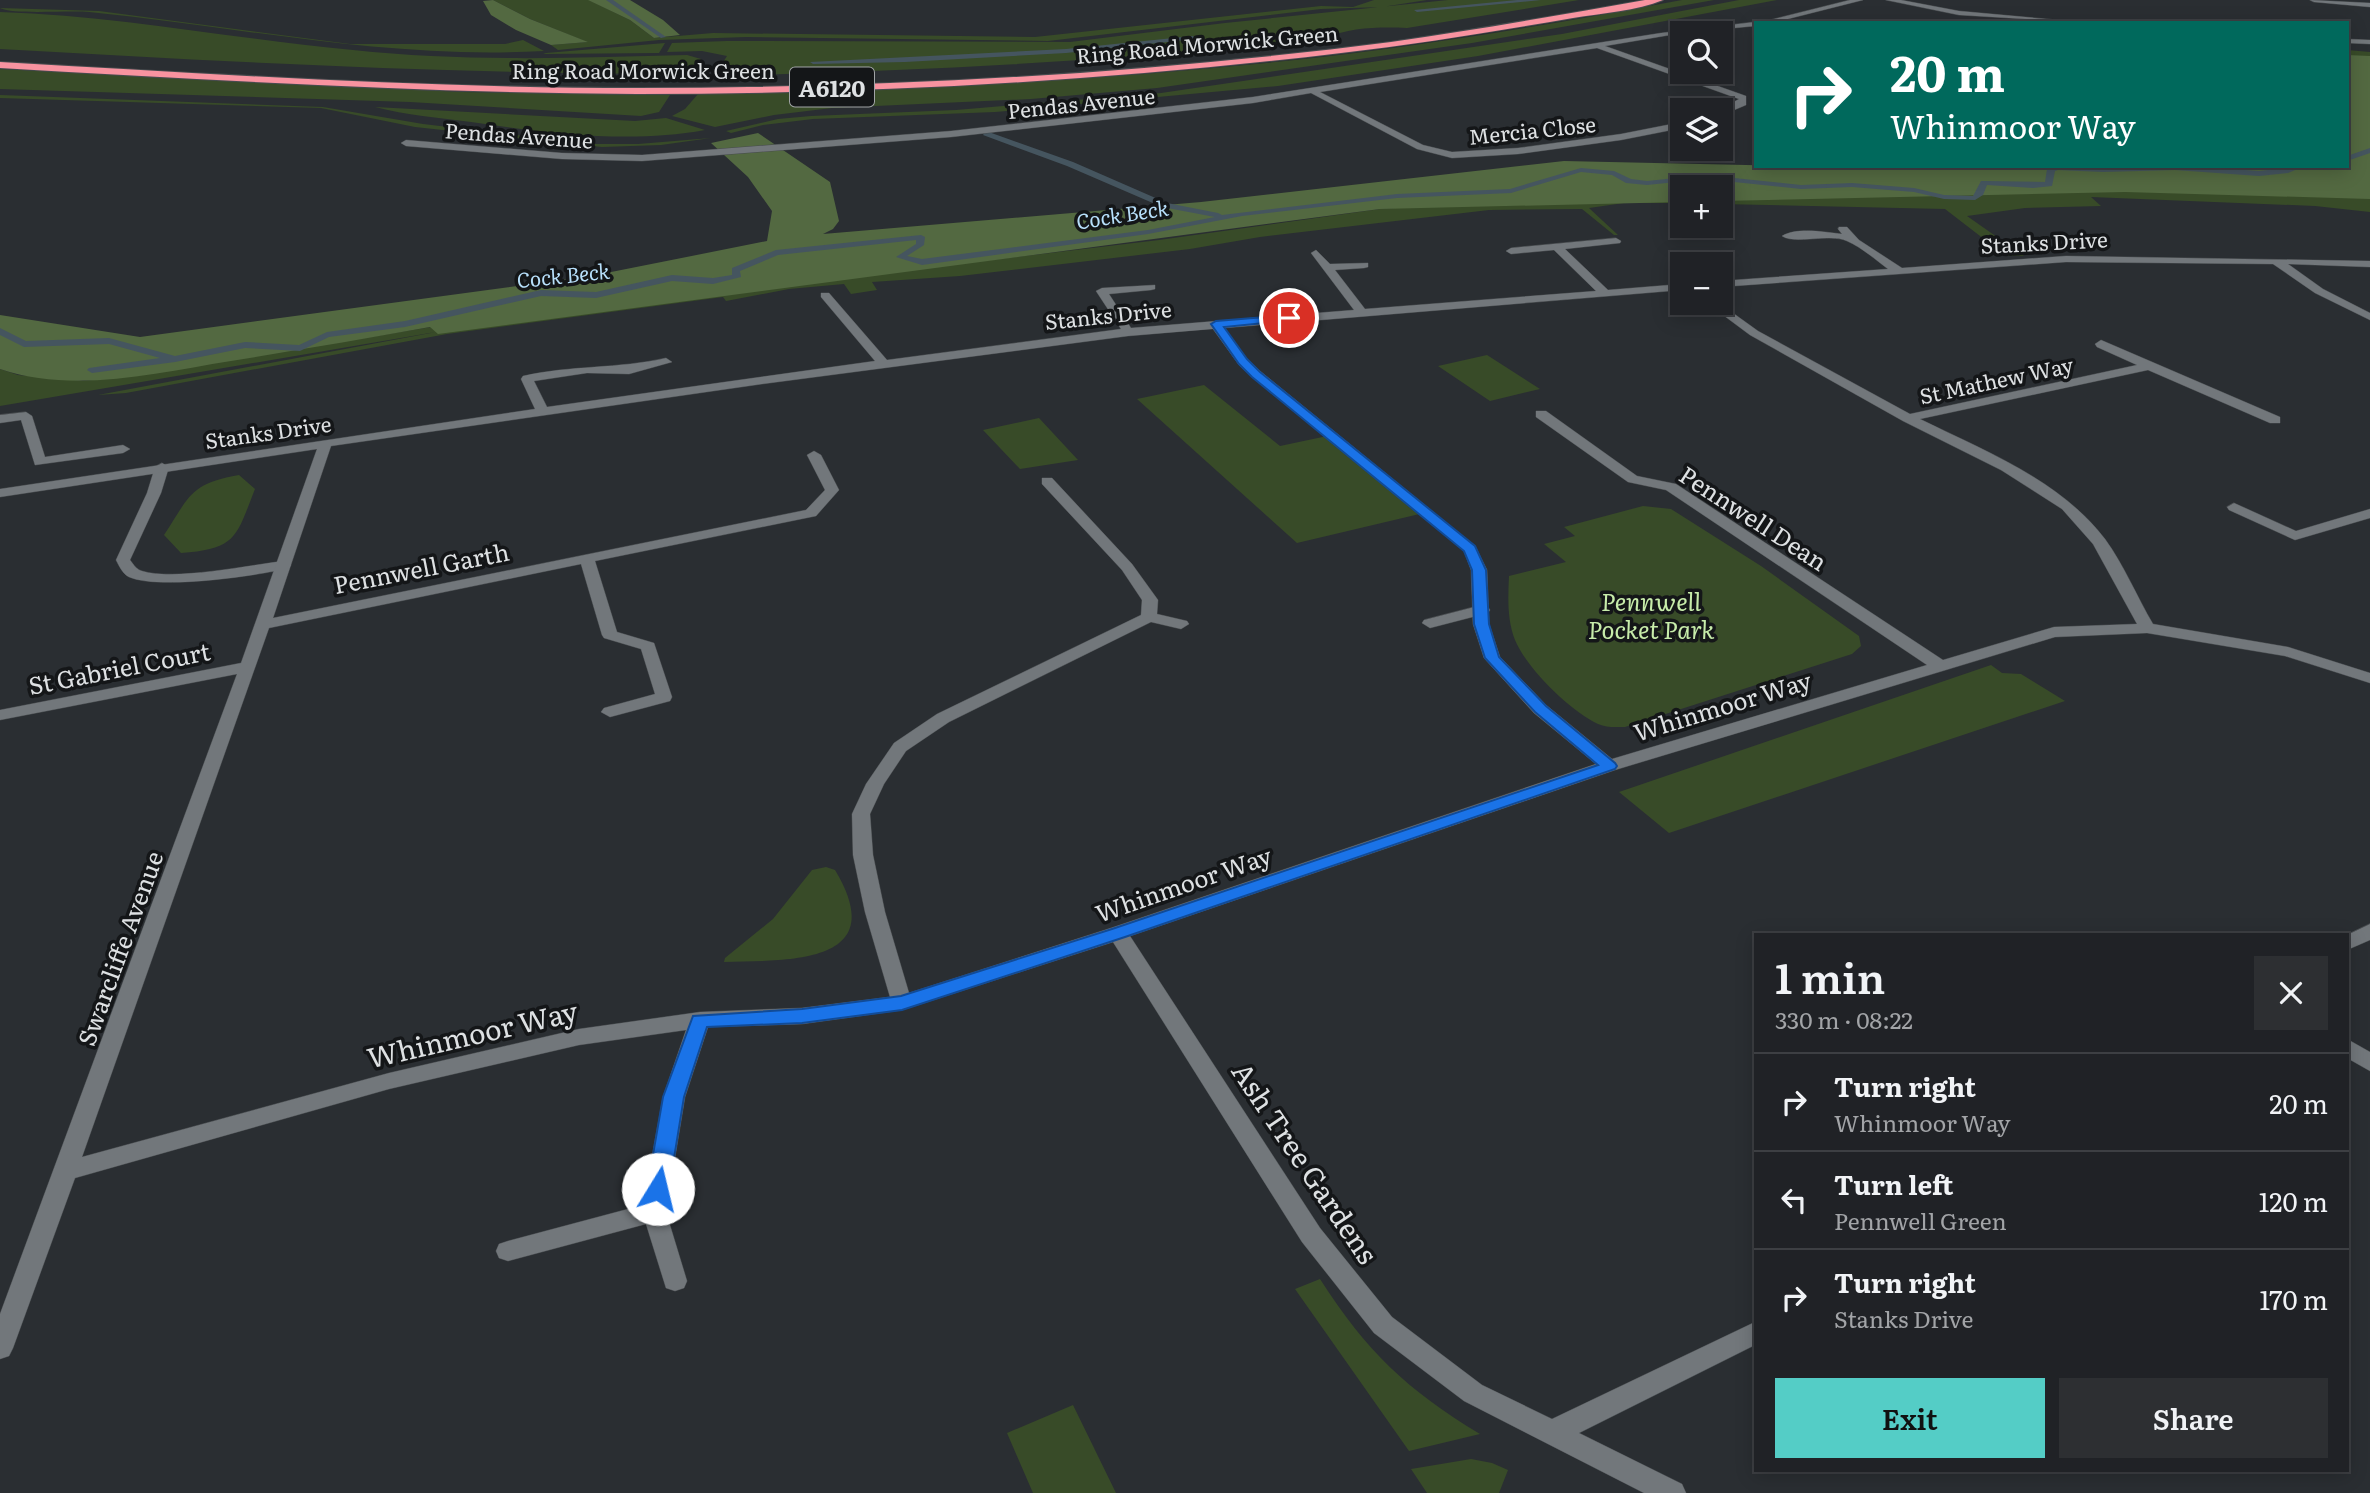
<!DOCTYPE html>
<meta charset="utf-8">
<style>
:root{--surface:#202226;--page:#2d2f32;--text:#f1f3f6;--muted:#a2a4a7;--line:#3d3f43;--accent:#54cdc6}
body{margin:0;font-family:Literata,serif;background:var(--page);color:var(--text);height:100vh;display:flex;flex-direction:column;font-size:26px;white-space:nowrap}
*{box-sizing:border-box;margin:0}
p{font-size:23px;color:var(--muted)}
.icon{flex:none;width:38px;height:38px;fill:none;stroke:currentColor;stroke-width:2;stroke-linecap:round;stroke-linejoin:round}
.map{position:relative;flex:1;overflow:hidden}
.details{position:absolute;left:1754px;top:933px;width:595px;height:539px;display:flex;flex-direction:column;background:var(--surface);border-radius:0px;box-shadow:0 4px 18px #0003,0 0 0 2px var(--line)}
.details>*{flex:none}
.hud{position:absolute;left:1754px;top:21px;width:595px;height:147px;border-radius:0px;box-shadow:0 4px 18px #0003,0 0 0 2px var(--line);background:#00695c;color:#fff;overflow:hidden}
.tools{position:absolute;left:1670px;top:21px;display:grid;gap:14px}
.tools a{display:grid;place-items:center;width:63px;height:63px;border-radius:0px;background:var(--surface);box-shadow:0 4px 18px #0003,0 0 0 2px var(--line);font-size:35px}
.pin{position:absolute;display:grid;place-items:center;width:60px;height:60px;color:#fff;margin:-30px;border:4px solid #fff;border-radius:50%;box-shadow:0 2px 7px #0007}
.me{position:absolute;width:77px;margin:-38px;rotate:9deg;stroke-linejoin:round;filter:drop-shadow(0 0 5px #0008)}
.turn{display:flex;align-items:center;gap:24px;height:147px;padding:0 21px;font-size:32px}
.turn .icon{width:91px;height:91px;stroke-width:2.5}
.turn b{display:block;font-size:49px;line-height:60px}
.round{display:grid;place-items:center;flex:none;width:74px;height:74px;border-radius:0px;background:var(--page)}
.head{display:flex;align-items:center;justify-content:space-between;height:119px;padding:0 21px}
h1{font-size:42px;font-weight:600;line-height:52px}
.cta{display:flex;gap:14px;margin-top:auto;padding:14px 21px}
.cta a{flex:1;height:80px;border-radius:0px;background:var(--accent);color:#111;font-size:28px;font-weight:600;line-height:80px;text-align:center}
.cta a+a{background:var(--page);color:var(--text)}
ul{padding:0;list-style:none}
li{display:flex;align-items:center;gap:21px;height:98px;padding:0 21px;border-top:2px solid var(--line)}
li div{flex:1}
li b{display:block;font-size:26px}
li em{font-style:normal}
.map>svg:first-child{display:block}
.green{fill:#384b28}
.forest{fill:#536941}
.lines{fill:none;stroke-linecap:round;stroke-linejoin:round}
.stream{fill:#45555f;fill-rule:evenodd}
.lane-casing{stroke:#474b4e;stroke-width:1}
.street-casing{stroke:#474b4e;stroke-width:1}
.highway-casing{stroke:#474b4e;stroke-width:2}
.lane{fill:#72777b;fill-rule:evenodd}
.street{fill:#72777b;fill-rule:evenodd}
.highway{fill:#f893a0;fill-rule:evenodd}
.route{fill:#1a73e8;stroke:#114b97;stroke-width:2}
.labels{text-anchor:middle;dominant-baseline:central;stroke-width:7;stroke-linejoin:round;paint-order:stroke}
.far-street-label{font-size:21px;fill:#dee1e3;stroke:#141618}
.far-water-label{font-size:21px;font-style:italic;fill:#b7dffa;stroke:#141618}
.shield{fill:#141618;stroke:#a1a4a6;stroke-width:2}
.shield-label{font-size:23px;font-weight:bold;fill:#dee1e3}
.street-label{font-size:24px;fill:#dee1e3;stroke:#141618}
.park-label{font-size:24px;font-style:italic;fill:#c7ecaa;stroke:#141618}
.near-street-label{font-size:28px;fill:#dee1e3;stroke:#141618}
</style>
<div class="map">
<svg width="2370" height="1493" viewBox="0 0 2370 1493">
<rect width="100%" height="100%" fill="#2a2e32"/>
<!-- green -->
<path class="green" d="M493,0H589L630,20L654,38L713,33L1035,37L1321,6L1353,7L1374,0H1427L1382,7L1321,9L1048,41L746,37L659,40L558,50L551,45L587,42L530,19Z
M1448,0H1579L1407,28C1382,27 1349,27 1327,38C1123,61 919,71 714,76L727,56L702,51L667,52L672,43L727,41L1070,42L1225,23Z
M1682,0H1714L1472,43L1157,88L1031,99L832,108L774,115L715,127L672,116L685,109L698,94C898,90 1097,81 1295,60C1425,46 1554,24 1682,0Z
M1739,0H1777L1478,56L1278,86L995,112L813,119L763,125L731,133L726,131L778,119L811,116L956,110L1161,93L1562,34Z
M0,8L99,11L350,44H505L523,40L544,51C390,60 241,27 89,12C68,10 14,15 0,8Z
M0,12C119,16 235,39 353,50C464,62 576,58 687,55L701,59L688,74C458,74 229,62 0,49Z
M665,43L659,53L543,54L546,53Z
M2347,50L2370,52V212L2315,206L2091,197L2101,206L2025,208L1967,216L2024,256H2006L1945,209L1720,204V187H1697L1976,170L1972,166H2347Z
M0,69L462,92L670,95L659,112L641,116L410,102L0,89Z
M0,95L323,107L423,124L593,144H638L711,138L661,145L602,147L415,127L321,108L0,98Z
M375,107L635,121L666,118L705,130C628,144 548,133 471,122C439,118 406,115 375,107Z
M1682,189V203H1624L1589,208L1618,235H1614L1582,209L1489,210L1260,237L1190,249L960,276L872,282L877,290L851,294L844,284L789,289L726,301L723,297L447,334L126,393L98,395L436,332L0,406V369L18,375L83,381L133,376L431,327L1159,240L1380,209Z
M1487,355L1540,389L1490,401L1438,366Z
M1204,385L1280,446L1332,435L1428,512L1297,543L1137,399Z
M1039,418L1078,460L1020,469L983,430Z
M239,475L255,489C236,537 237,549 181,553L164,535C190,496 189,484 239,475Z
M1643,506L1671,509L1761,566L1859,636L1861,646L1852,654L1625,727C1615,727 1607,728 1598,724C1570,711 1527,669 1515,640C1507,620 1508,597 1509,576L1566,562L1544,544L1575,536L1564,527Z
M1991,665L2002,673L2021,674L2065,701L1669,833L1619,792Z
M826,867L835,870C893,966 786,960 724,962L725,958L773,919L812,870Z
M1320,1279C1367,1352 1406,1389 1480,1434L1409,1451L1295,1289Z
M1073,1405L1116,1493H1033L1007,1433Z
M1471,1459L1492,1463L1508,1470L1499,1493H1427L1411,1469Z"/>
<!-- forest -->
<path class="forest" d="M493,0L530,19L588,42L551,45L516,30L491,15L483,1Z
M588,0H630L663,20L680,35L654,38L630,20Z
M2347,55L2370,56V199L2125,192L1720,201V187H1682V202L1380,209L438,334L430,327C364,339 298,350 231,361C156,373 74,394 0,369V315L140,337L591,276L767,241L772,211L748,177L711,143L758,133L830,182L839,221L833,229L823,234L1201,202L1564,161L1976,170L1972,166H2347Z"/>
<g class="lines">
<!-- stream -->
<path class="stream" d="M606,0H613L666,37L661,38Z
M1517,0H1541L1417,12L1414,10Z
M1193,36L1195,39L1066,53L905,62L813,64L810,62L1066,49Z
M986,131L1073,162L1167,203L1218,213L1222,215L1397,194L1510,189L1581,168L1614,171L1631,179L1647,181L1705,175L1801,185L1852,183L1914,188L1944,195L1973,196L1981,181H1984L2045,182L2047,169L2056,166H2190L2259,171L2305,166L2288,173L2259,176L2175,170L2103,172L2058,170L2055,171L2052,186L2033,188L1987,185L1983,195L1975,200L1944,199L1914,192L1852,187L1801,189L1705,179L1647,185L1626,183L1612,175L1581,172L1511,193L1397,198L1242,216L1148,234L922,265L896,257L916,244V240L778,255L740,271L741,277L713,284L672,281L596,298L541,296L405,327L329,337L300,351L245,348L175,362L92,373L87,370L89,368L160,358L109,344L24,347L0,335V328L26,341L109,338L175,356L245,342L299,345L327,332L405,321L541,290L596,292L672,275L713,278L732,275V268L776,250L921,235L925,237L924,245L907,256L922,259L1148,230L1215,217L1162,207L1067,166L983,135Z
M2370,148V153L2347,161V156Z"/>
<!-- lane casing -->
<g class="lane-casing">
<path id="lane" d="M162,463L169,467L161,493L130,560C134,565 136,569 142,571C173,581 250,565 284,561L289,562L291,565L289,568C257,576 158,590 129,577C123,574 119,566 116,560L147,493L155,467Z
M1482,605L1488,607L1490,610L1488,613L1430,628L1422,623L1424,620Z"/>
</g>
<!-- street casing -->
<g class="street-casing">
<path id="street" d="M1850,0H1863L1772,23H1758Z
M1886,0H1901L1959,11L2091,23L1959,15Z
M2310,0L2370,3V7L2314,2Z
M1755,22L1758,23L1755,26L1682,33L1605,46L1746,96V105L1720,116L1719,110L1739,99L1597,48L1320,92L1423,145L1452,152L1518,148L1621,134L1682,122V128L1621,140L1518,154L1452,158L1417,149L1311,93L1253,103L951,137L642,161L562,159L406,146L401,143L406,140L562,153L642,155L951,131L1253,97L1661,33Z
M2347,39L2370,40V44L2347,43Z
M1839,227H1847L1859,240L1902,268L2066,256L2370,261V267L2288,264L2323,289L2370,313V320L2315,293L2273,264L2066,262L1720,287V281L1888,269C1876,260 1861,247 1847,241C1829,233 1795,245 1782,236C1797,227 1824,232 1842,234L1838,229Z
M1616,238L1621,241L1620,243L1565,249L1608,290L1682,284V290L1224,328L1247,359L1260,371L1475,546L1487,570L1489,624L1500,657L1546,705L1612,759L1927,665L1666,490L1628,482L1536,417V411H1546L1637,476L1676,484L1943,660L2054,627L2137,624L2093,544L2062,509L2001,470L1903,421L1750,335L1707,303H1719L1758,331L1910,414L2137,365L2097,347L2095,344L2101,340L2280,417V423H2270L2148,370L1920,419C1985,451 2060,480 2105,539C2124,565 2137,597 2153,624L2288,647L2370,673V683L2285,656L2147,633L2055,637L1615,770L1130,936L1320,1228L1392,1317L1482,1385L1552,1419L1755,1322V1345L1579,1433L1682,1484L1686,1493H1644L1464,1401L1374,1333L1302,1242L1113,942L902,1010L802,1024L708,1027L685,1097L666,1212L687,1281L684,1288L675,1291L666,1288L646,1224L508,1261L499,1258L496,1251L499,1244L508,1241L643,1205L663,1097L686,1030L579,1045L389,1089L75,1178L13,1348L9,1356L0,1359V1314L237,674L0,720V710L241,663L317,449L0,497V489L535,409L521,379L523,376C571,365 618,369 666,358L672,362L629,374L587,373L534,381L547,407L875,361L821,297V293H829L887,360L1121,329L1096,291L1102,288L1155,285V289L1151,290L1109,294L1131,328L1354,310L1311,253L1316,250L1330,264L1368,263V267L1364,268L1335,270L1365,309L1596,291L1554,250L1511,254L1506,251L1511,248ZM1213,329L1239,365L1252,377L1464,551L1471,570L1473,624L1484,658L1534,713L1596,764L1111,928L909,993L885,912L873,855L870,814L884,784L906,751L949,722L1151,622L1181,629L1189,624L1187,621L1157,614L1158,600L1132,564L1052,478H1042V484L1122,570L1142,600L1141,615L937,714L894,743L866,784L852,814L853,855L865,912L890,997L802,1008L700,1012L579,1029L389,1073L82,1157L269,628L581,564L602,635L604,638L641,649L655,694L604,708L601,712L610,717L670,701L672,697L654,643L617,632L595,561L816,516L839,490L821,455L814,451L807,455L825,490L806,510L273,618L331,446L762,384L1128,336Z
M26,412L32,416L45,457L123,445L130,449L123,453L35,465L21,420L0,423V415Z
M2234,503L2296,531L2370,509V518L2295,540L2229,510L2227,507Z
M2370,924V940L2347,950V935Z
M2347,1039L2370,1052V1071L2347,1058Z"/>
</g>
<!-- highway casing -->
<g class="highway-casing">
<path id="highway" d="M1645,0H1663C1637,11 1602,13 1573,18C1496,31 1419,44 1341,53C1107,81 873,94 637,94C425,93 212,80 0,68V62C212,74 425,88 638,88C890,88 1141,74 1391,42C1476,30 1560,15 1645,0Z"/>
</g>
<!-- lane -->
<use href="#lane" class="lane"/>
<!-- street -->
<use href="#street" class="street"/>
<!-- highway -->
<use href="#highway" class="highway"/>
</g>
<!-- route -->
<path class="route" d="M1289,315L1294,318L1293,320L1224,327L1247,359L1260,372L1475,546L1486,570L1489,624L1499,657L1546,706L1615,763L1617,766L1615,769L1125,937L902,1010L802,1023L707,1027L684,1097L669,1189L666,1195L658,1197L650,1195L647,1189L663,1097L693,1016L802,1009L901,996L1112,929L1598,765L1535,712L1485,658L1474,624L1472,570L1464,551L1252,377L1239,364L1211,324L1216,321Z"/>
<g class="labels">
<!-- far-street labels -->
<g class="far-street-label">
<text transform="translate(1207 43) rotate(-5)">Ring Road Morwick Green</text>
<text x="643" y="69">Ring Road Morwick Green</text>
<text transform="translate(1081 102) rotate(-6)">Pendas Avenue</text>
<text transform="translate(1532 129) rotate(-6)">Mercia Close</text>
<text transform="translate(519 134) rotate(4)">Pendas Avenue</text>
<text transform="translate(2044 241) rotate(-3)">Stanks Drive</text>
<text transform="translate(1108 314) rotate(-6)">Stanks Drive</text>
<text transform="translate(1996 379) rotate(-12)">St Mathew Way</text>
<text transform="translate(268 431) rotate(-8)">Stanks Drive</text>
</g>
<!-- far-water labels -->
<g class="far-water-label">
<text transform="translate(1122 213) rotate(-9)">Cock Beck</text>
<text transform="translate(563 274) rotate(-6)">Cock Beck</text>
</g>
<!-- shield labels -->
<rect class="shield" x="790" y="67.5" width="84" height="39" rx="5"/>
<g class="shield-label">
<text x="832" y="87">A6120</text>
</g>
<!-- street labels -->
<g class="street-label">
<text transform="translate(1754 517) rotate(33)">Pennwell Dean</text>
<text transform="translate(421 567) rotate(-11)">Pennwell Garth</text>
<text transform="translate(119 667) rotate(-11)">St Gabriel Court</text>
<text transform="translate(1722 705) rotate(-17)">Whinmoor Way</text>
<text transform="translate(1183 883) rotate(-19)">Whinmoor Way</text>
<text transform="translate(119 948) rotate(-70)">Swarcliffe Avenue</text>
</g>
<!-- park labels -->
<g class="park-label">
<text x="1651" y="600">Pennwell<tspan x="1651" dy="28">Pocket Park</tspan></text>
</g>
<!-- near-street labels -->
<g class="near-street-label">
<text transform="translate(472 1033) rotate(-13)">Whinmoor Way</text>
<text transform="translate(1306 1162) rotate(56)">Ash Tree Gardens</text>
</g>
</g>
</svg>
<div class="tools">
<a><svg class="icon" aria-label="search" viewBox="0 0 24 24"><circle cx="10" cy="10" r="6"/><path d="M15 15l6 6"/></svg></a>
<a><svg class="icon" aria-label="layers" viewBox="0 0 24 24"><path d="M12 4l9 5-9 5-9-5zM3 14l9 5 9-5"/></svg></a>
<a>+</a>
<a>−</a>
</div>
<div class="pin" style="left:1289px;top:318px;background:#d93025"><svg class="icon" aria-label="arrive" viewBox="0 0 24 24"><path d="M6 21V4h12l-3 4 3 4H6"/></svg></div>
<svg class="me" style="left:658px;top:1189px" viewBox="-20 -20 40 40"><circle r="19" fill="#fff"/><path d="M0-13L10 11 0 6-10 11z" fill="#1a73e8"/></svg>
<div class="hud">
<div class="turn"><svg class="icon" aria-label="right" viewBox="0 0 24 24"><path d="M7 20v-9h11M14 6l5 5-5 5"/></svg><div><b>20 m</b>Whinmoor Way</div></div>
</div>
<section class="details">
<div class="head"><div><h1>1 min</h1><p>330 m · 08:22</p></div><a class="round"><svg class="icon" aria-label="close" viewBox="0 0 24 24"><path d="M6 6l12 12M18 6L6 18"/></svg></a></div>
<ul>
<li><svg class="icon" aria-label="right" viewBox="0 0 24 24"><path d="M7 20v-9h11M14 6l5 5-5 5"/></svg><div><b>Turn right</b><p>Whinmoor Way</p></div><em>20 m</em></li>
<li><svg class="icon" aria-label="left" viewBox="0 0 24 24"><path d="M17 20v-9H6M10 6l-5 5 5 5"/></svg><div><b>Turn left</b><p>Pennwell Green</p></div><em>120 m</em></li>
<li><svg class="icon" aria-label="right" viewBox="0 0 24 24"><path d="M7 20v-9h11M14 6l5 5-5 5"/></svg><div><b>Turn right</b><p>Stanks Drive</p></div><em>170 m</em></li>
</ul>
<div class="cta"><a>Exit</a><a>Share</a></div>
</section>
</div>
